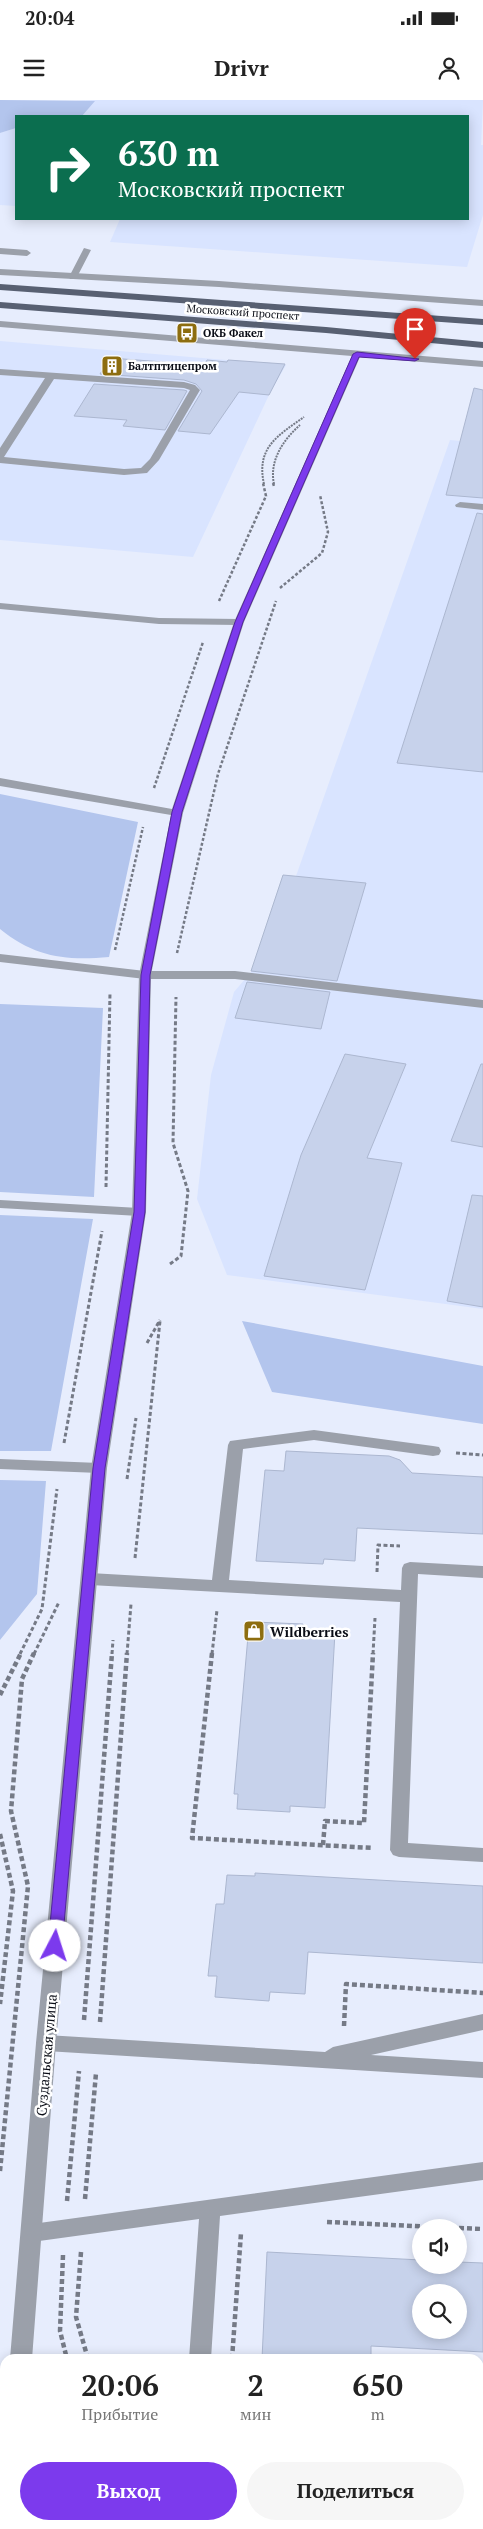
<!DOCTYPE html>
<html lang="ru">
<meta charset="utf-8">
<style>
:root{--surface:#fff;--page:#f6f6f6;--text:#222;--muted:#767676;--accent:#7c3aed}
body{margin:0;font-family:"PT Serif",serif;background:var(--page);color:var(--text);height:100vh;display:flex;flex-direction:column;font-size:19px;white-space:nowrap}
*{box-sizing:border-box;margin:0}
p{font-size:16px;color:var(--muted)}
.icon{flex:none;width:28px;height:28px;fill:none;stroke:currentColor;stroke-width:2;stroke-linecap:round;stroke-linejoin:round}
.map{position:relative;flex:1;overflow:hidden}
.details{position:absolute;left:0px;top:2254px;width:484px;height:176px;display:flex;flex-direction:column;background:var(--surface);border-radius:15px 15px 0 0;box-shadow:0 2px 12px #0003}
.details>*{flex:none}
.guide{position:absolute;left:15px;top:15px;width:454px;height:105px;border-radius:0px;box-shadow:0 2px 12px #0003;background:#0b6e4f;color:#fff;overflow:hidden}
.fabs{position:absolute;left:412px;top:2119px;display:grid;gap:10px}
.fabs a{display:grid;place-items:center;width:55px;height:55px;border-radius:50%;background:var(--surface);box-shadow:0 2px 12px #0003;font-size:25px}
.pin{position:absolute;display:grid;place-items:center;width:42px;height:42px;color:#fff;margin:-51px -21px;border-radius:50% 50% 50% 0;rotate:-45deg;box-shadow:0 0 5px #0007}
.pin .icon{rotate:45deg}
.me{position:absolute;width:55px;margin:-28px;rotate:5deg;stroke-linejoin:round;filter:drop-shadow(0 0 4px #0008)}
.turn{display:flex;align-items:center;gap:18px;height:105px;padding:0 20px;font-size:22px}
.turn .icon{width:65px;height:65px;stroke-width:2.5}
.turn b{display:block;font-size:35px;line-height:42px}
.eta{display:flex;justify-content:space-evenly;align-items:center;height:85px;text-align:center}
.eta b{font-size:30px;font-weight:700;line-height:35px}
.button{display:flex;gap:10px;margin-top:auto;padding:10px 20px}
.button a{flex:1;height:58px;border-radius:30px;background:var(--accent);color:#fff;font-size:20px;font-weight:700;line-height:58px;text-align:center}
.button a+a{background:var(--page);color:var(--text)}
.status{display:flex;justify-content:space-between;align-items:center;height:35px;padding:0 25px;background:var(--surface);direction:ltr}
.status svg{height:14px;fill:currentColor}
header{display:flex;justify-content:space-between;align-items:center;height:65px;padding:0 20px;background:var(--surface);font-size:22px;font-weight:700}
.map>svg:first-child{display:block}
.built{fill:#d9e4ff}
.green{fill:#b3c5ed}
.building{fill:#c7d2eb;stroke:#acb7d0;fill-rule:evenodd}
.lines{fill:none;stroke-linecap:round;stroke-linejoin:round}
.path-far3{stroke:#757a86;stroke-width:2;stroke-dasharray:2 1;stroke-linecap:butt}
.path-far2{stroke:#757a86;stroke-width:2.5;stroke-dasharray:3 2;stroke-linecap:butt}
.path-far1{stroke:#757a86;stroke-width:3;stroke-dasharray:4 2.5;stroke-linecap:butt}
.path{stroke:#757a86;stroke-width:4.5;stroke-dasharray:5 3;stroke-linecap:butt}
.lane{fill:#9ba0aa;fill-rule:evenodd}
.street{fill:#9ba0aa;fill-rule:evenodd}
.primary{fill:#586072;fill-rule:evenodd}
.route{fill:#7c3aed;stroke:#51269a}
.labels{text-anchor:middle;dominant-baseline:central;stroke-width:5;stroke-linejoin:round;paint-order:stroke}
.far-street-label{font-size:11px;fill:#0a0d16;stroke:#fff}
.far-poi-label{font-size:11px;font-weight:bold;fill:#0a0d16;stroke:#fff;text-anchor:start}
.poi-label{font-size:14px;font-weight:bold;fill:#0a0d16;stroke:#fff;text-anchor:start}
.street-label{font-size:14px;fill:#0a0d16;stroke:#fff}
</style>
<div class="status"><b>20:04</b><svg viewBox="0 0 49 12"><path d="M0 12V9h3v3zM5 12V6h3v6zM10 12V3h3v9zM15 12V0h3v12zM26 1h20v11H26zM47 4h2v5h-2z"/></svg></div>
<header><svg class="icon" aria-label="menu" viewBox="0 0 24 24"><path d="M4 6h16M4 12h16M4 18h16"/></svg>Drivr<svg class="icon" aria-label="person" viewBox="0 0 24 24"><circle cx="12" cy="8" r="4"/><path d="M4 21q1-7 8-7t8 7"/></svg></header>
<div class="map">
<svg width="483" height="2429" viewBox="0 0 483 2429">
<rect width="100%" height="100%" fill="#e7edfd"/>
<!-- built -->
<path class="built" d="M76,0H483L481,45H483V115L467,167L110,142L120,119H468V16H82L94,1Z
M16,28V106L0,105V33Z
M0,241L286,265L269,295L193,457L0,440Z
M450,340L483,343V1209L227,1175L197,1099L211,975L234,892L251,872L283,775L296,776Z"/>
<!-- green -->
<path class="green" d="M0,0L95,1L82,16H16V28L0,33Z
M0,694L138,722L109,857C65,861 35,857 0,829Z
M0,904L103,908L94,1097L0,1092Z
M0,1115L93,1119L51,1351H0Z
M242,1221L483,1266V1324L272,1292Z
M0,1380L46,1381L37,1494L0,1540Z
M479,2318H483V2429H452V2425H479Z"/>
<!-- building -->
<path class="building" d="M110,258L204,265L207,260L227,262L228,260L285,264L269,295L239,292L210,334L178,331L202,291L196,284L184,280L100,274Z
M94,284L184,290L187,291L165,330L123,326L127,320L74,316Z
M474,288L483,290V398L446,395Z
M477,413L483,414V672L397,663Z
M283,775L366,783L337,881L251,871Z
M247,882L330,892L321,929L235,918Z
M345,954L406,964L367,1058L402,1063L365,1190L264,1176L301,1055Z
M481,964H483V1047L451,1041Z
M472,1095L483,1096V1207L447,1201Z
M286,1351L389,1356L400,1360L412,1373L483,1377V1434L357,1428L355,1461L324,1459L323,1464L256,1461L265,1370L284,1371Z
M254,1522L303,1524L302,1530L335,1532L325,1708L290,1706V1712L237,1709L238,1694H234L248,1536H253Z
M255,1773L483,1786V1863L308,1852L305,1894L270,1892L269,1901L215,1897L217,1876H208L216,1804H224L227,1775L255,1776Z
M267,2152L421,2160V2165H459V2162L483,2163V2252L371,2246V2259H262ZM421,2192H459V2230H421Z"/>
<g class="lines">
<!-- path-far3 -->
<path class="path-far3" d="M264,384C256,348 277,336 304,317
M274,384C269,361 283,340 300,325"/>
<!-- path-far2 -->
<path class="path-far2" d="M273,383L274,386
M280,488L322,453L328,432L320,395
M219,501L266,396L263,383
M154,688L203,542
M115,850L143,727
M177,853L218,674L276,501"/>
<!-- path-far1 -->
<path class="path-far1" d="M106,1087L110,893
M170,1164L181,1156L188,1091L173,1043L176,897
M147,1243L160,1220
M64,1343L102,1131
M456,1353L483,1355
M127,1379L136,1318
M135,1458L160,1221
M377,1472L378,1445L400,1446
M20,1554L42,1509L57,1389
M34,1554L59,1502
M112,1554L113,1540
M127,1554L131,1504
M212,1554L217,1510
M373,1554L375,1518"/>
<!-- path -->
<path class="path" d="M212,1553L192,1738L373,1748
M0,1595L21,1553
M0,1734L13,1791L0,1904
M323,1745L325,1721L364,1723L373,1553
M84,1920L112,1553
M100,1922L127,1553
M344,1926L346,1884L483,1893
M0,2071L28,1786L11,1711L22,1579L34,1553
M85,2099L96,1973
M67,2101L79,1971
M327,2122L456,2128
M459,2128L483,2129
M81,2152L76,2217L88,2259
M63,2155L60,2231L67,2259
M232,2259L241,2133
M479,2292H483
M85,2425V2429
M117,2425V2429
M222,2425V2429
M423,2425V2429"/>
<!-- lane -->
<path class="lane" d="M0,148L27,150L31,153L27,156L0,154Z
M84,148L91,150L76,179H70L69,177Z
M0,269L184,282L195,285L200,290L159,360L147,373L124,375L0,363V348L45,278L0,275ZM54,279L184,288L190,290L150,359L141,368L124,369L4,357Z
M460,402L483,404V410L456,407L455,405Z
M0,503L159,518L239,519L244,522L239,525L159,524L0,509Z
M0,854L145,871H235L483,900V908L235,879H145L0,862Z
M0,1100L139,1108L146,1112L139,1116L0,1108Z
M314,1330L433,1346L439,1347L441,1351L439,1355L433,1356L314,1340L243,1349L229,1480L401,1490L402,1468L404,1464L410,1462L483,1466V1478L418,1474L408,1743L483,1748V1762L399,1757L393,1755L390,1750L400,1502L90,1485L84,1483L82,1479L84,1475L90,1473L212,1480L228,1345L230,1341Z
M0,1359L99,1363L105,1364L107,1368L105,1372L99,1373L0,1369Z
M483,1914V1930L371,1955L483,1962V1978L46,1951L39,1949L36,1943L39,1937L46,1935L325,1952L333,1947Z
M483,2062V2080L220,2116L211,2259H189L199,2119L32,2142L25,2139L22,2133L25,2127L32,2124Z
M178,2425H200V2429H178Z"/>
<!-- street -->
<path class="street" d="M0,169L219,181L483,200V206L219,187L0,175Z
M0,221L483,261V267L360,257L244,522L183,713L151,875L146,1112L107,1368L56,1943L32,2259H10L36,1943L91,1368L132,1112L139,875L171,715L0,686V678L172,709L234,522L352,256L0,227Z
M5,2415V2425H17V2429H0V2417Z"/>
<!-- primary -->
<path class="primary" d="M0,184L483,219V225L0,190Z
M0,202L326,227L483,242V248L326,233L0,208Z"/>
</g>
<!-- route -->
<path class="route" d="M357,252L419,259L415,261L359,257L243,522L182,712L150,875L145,1112L105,1368L62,1846L60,1850H50L48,1846L93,1368L134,1112L141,875L172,712L235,522L353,254Z"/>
<!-- icons -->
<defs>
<g id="bus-square" transform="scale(1.125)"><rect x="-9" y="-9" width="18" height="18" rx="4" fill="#8d6d0f" stroke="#fff"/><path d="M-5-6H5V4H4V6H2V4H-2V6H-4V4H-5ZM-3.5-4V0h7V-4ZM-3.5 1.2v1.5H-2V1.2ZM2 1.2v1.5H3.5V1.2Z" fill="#fff"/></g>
<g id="building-square" transform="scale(1.125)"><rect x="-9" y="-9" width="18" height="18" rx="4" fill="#8d6d0f" stroke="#fff"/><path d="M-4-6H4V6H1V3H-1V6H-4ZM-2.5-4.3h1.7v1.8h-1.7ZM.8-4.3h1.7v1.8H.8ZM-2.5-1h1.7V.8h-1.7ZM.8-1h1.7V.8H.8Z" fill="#fff"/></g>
<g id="shop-square" transform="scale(1.125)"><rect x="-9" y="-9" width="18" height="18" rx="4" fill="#8d6d0f" stroke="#fff"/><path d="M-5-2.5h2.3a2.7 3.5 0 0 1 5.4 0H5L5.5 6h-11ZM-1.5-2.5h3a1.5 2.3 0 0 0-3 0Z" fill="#fff"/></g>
</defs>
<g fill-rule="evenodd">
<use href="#bus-square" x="187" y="233"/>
<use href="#building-square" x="112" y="266"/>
<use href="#shop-square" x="254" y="1531"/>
</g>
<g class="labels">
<!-- far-street labels -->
<g class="far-street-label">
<text transform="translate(243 212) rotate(4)">Московский проспект</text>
</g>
<!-- far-poi labels -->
<g class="far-poi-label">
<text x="203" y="233">ОКБ Факел</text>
<text x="128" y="266">Балтптицепром</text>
</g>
<!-- poi labels -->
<g class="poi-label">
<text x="270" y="1531">Wildberries</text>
</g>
<!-- street labels -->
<g class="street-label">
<text transform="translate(46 1955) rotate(-85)">Суздальская улица</text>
</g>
</g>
</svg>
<div class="fabs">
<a><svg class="icon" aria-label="sound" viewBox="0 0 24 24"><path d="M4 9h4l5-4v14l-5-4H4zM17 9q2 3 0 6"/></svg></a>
<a><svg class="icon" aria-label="search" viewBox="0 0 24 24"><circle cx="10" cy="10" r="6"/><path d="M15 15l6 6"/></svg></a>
</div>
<div class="pin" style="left:415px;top:259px;background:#d93025"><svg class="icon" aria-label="arrive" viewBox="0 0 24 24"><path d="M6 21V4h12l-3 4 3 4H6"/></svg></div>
<svg class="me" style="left:55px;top:1846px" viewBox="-20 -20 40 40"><circle r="19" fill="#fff"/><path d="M0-13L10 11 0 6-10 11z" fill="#7c3aed"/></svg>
<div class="guide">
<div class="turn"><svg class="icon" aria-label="right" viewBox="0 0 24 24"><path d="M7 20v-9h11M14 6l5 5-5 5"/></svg><div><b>630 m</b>Московский проспект</div></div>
</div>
<section class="details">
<div class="eta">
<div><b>20:06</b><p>Прибытие</p></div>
<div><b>2</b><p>мин</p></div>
<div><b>650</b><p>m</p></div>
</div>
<div class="button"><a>Выход</a><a>Поделиться</a></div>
</section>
</div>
